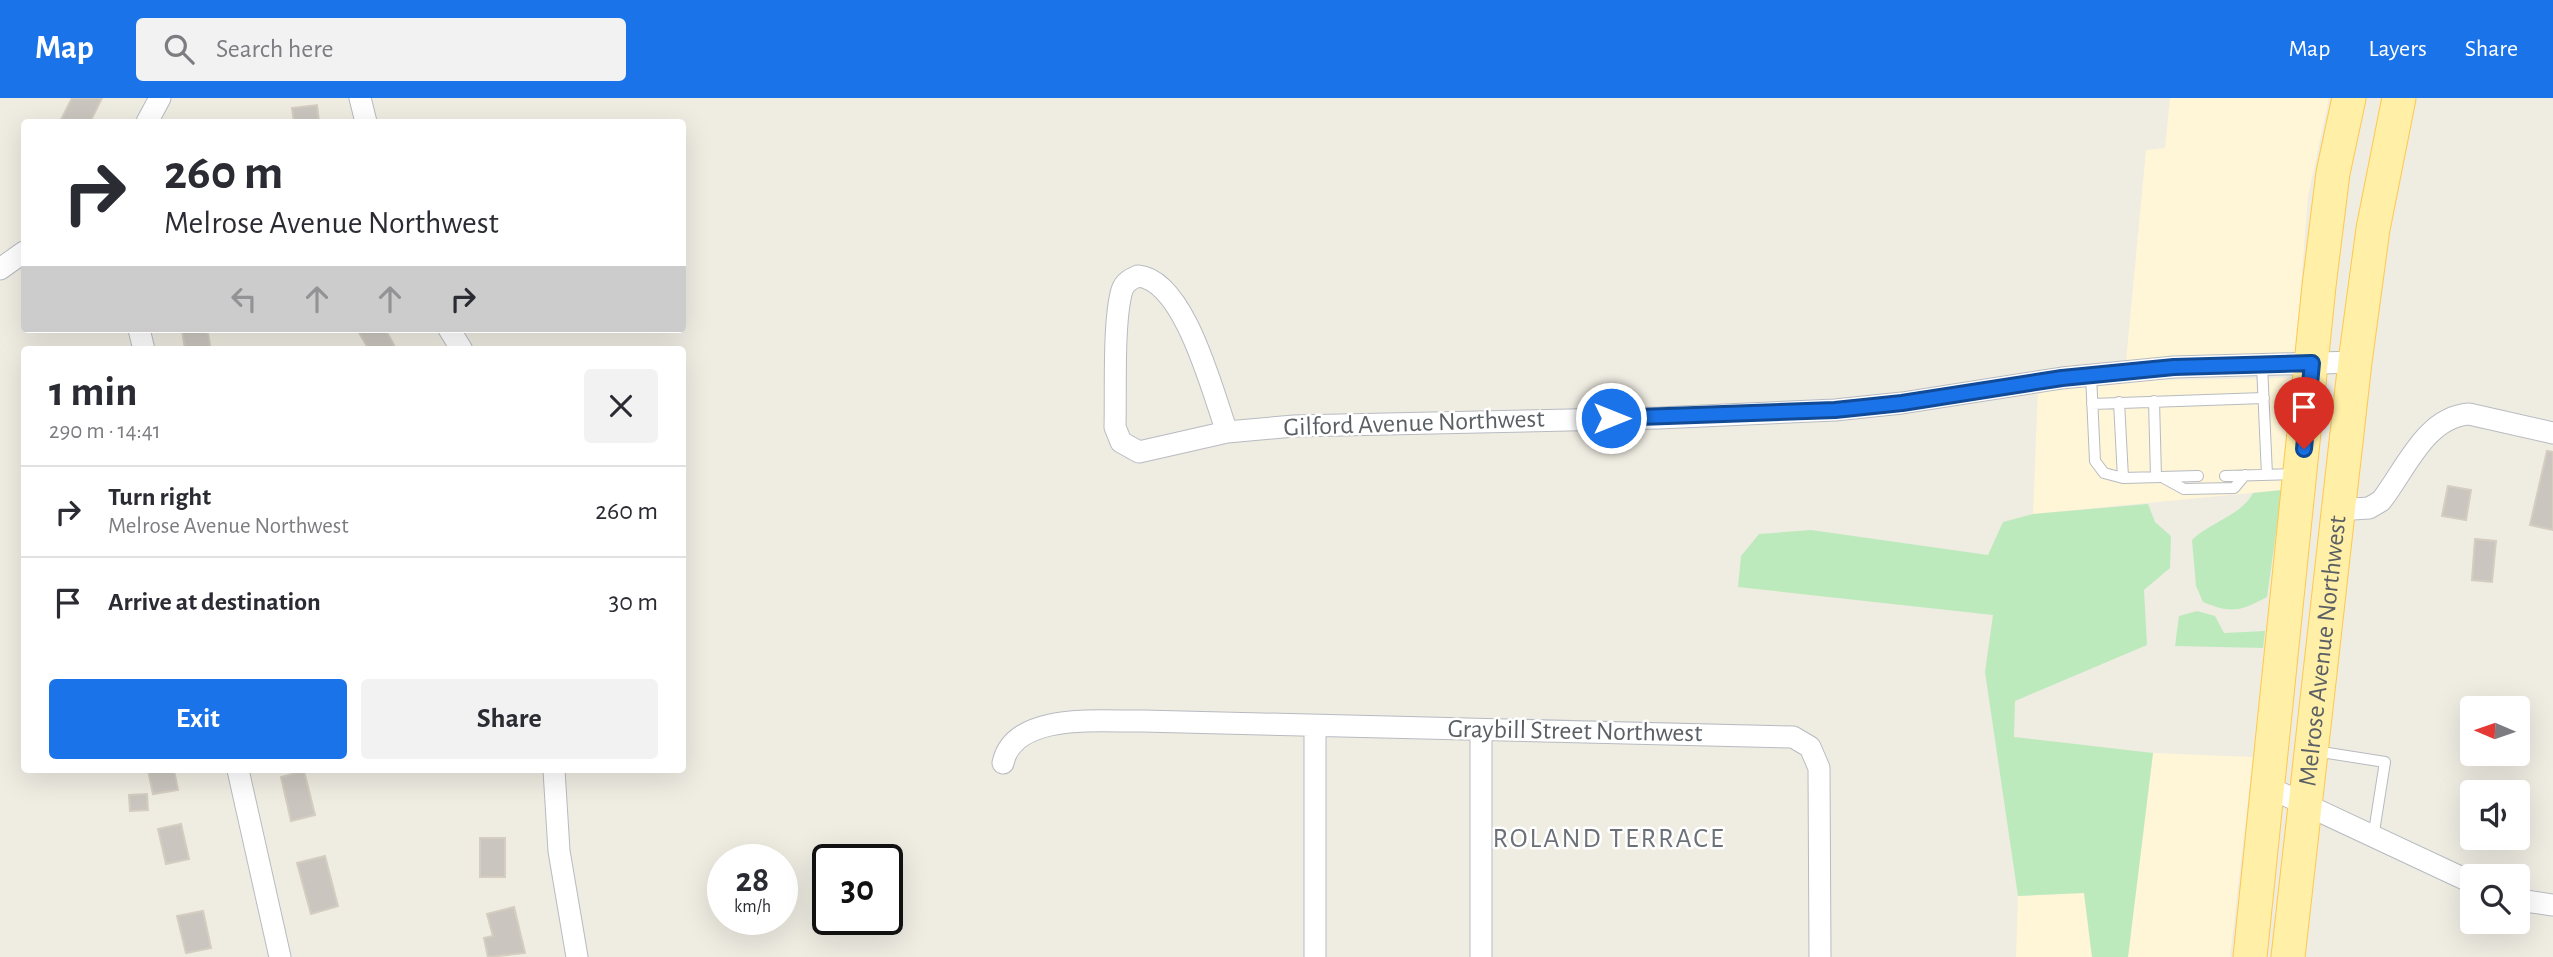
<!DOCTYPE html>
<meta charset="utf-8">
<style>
:root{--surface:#fff;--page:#f2f2f3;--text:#2b2b33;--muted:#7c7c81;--line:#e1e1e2;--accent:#1a73e8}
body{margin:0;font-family:"Alegreya Sans",sans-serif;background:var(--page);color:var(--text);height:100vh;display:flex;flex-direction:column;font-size:26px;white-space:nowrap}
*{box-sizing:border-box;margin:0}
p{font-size:23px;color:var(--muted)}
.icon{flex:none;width:38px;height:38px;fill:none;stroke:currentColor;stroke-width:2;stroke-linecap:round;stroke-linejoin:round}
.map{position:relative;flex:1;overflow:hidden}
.drawer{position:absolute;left:21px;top:248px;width:665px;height:427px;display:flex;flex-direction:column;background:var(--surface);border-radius:7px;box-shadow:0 7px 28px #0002}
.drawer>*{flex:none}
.hud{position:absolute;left:21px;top:21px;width:665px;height:214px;border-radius:7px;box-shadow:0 7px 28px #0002;background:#fff;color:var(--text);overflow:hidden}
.needle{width:46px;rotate:272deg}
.controls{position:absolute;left:2460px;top:598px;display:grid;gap:14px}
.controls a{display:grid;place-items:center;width:70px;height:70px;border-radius:7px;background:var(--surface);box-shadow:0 7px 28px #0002;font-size:35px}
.speed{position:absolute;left:707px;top:746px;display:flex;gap:14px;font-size:35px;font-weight:700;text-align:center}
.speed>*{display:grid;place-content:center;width:91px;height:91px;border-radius:50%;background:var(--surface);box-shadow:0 7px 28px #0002;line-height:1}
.speed small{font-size:18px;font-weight:400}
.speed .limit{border:4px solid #111;border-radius:10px;background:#fff;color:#111}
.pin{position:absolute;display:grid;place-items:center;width:60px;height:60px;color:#fff;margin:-72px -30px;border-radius:50% 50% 50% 0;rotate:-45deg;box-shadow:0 0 7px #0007}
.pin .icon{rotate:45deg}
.me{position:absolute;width:77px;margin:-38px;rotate:90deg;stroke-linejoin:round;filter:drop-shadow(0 0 5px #0008)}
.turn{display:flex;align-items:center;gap:24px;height:147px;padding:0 28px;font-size:32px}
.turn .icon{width:91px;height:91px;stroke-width:2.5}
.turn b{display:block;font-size:49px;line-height:60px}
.lanes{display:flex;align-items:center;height:66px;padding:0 28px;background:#0003;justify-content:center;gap:35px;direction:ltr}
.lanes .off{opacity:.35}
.round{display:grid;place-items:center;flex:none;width:74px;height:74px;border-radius:7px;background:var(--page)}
.headline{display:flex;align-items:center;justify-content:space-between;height:119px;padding:0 28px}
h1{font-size:42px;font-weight:700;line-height:52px}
.action{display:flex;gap:14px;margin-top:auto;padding:14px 28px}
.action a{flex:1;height:80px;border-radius:7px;background:var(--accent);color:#fff;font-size:28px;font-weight:700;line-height:80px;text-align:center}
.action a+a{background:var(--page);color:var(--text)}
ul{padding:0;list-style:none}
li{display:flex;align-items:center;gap:21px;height:91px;padding:0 28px;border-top:2px solid var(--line)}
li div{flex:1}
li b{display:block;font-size:26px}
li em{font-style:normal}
header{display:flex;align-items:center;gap:42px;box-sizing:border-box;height:98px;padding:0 35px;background:var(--accent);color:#fff}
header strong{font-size:33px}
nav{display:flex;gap:38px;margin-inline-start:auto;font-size:24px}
.search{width:490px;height:63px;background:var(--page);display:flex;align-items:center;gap:18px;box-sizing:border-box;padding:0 24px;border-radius:7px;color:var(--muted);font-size:26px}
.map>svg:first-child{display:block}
.commercial{fill:#fff5d7}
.green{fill:#bdeabc}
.building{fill:#cac6bf;stroke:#d4cdc0;stroke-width:2}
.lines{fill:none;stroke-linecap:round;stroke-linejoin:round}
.service-casing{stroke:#b7bbc0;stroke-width:12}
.minor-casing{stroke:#b7bbc0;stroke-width:23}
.primary-casing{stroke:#ffc84b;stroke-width:35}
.service{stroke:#fff;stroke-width:10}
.minor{stroke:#fff;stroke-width:21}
.primary{stroke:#ffefa7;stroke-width:33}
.route-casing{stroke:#114b97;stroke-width:18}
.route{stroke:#1a73e8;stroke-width:12}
.labels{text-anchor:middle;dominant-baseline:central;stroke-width:5;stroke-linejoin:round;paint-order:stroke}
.street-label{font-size:26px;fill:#5a5f65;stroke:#fff}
.neighbourhood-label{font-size:28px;letter-spacing:2px;fill:#6b7177;stroke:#fff}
</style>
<header>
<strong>Map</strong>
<div class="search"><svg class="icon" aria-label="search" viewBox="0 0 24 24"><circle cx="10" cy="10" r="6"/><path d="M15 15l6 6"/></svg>Search here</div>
<nav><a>Map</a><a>Layers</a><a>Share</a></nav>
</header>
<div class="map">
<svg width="2553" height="859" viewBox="0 0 2553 859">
<rect width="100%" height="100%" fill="#efece2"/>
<!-- commercial -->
<path class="commercial" d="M2170,0H2329L2308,98L2296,254L2126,263L2146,52L2165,50Z
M2296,280L2282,392L2033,416L2038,290L2155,282Z
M2153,655L2253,659L2230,859H2128Z
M2084,795L2092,859H2016L2018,798Z"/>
<!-- green -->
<path class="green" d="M2282,392L2267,499C2241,513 2231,516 2203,504L2196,488L2192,442C2210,424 2242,417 2253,395Z
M2148,406L2155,424L2171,438L2170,470L2144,492L2147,547L2015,603L2014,639L2153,655L2128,859H2092L2084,795L2018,798L1985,574L1993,517L1738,489L1741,458L1759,436L1811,432L1988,457L2003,424L2033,416Z
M2197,513L2215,518L2224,535L2265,533L2263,550L2175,548L2179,518Z"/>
<!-- building -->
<path class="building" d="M72,0H102L90,24H60Z
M317,7L319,24H294L292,10Z
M182,231H207L211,252H185Z
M357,231H385L394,247L385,252H369Z
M2547,353L2553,354V432L2530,427Z
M2448,388L2471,392L2466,422L2442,418Z
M2475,441L2496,443L2492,484L2472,482Z
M148,672H174L178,692L153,696Z
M304,673L315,717L291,723L281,679Z
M147,696L148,712L130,713L129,697Z
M181,726L189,761L166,766L158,731Z
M480,740H505V779H480Z
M325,758L338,808L311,816L297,765Z
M514,809L525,855L488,859L484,840L493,838L487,816Z
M203,813L211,850L186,855L177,818Z"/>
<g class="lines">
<!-- service casing -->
<g class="service-casing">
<path id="service" d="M2262,267L2267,377
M2091,277L2095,363L2104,375L2123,380L2198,378
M2154,303L2156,379
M2119,304L2123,380
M2092,306L2264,300
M2225,378L2295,376
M2164,380L2184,391L2234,390L2245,377
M2315,653L2385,664L2373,740"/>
</g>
<!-- minor casing -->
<g class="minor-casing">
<path id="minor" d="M360,0L366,24
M147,24L160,0
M0,171L24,154
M1138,178C1185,182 1213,296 1227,334L1139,354L1121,344L1115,329C1116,294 1113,223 1122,192C1125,184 1131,181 1138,178Z
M139,231L144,252
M449,231L462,252
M1227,334L1294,328L1659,320L1835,312L1902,305L2062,280L2174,269L2355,264
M2337,412L2369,410L2381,403C2405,373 2425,319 2469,316L2553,335
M1315,629V859
M1003,665C1014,613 1103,624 1143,623L1793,639L1810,649L1819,670L1820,859
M238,672L280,859
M554,672L559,753L577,859
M2268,689L2473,785
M2518,802L2553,807
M1481,859V632"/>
</g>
<!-- primary casing -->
<g class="primary-casing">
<g id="primary">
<path d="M2250,859L2319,188L2333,75L2349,0"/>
<path id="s1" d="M2288,859L2355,264L2373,131L2399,0"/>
</g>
</g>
<!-- service -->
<use href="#service" class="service"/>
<!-- minor -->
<use href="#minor" class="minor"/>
<!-- primary -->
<use href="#primary" class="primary"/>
</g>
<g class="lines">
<!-- route casing -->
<g class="route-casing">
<path id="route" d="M1611,320L1835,312L1902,305L2062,280L2174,269L2312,265L2304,351"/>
</g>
<!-- route -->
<use href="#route" class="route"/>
</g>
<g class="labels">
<!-- street labels -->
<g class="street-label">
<text transform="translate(1414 325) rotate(-2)">Gilford Avenue Northwest</text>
<text stroke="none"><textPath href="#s1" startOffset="308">Melrose Avenue Northwest</textPath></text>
<text transform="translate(1575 633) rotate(1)">Graybill Street Northwest</text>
</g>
<!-- neighbourhood labels -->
<g class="neighbourhood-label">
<text x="1609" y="741">ROLAND TERRACE</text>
</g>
</g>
</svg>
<div class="controls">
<a><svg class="needle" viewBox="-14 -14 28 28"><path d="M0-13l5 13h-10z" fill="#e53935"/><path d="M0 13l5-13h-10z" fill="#7c7c81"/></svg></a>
<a><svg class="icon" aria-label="sound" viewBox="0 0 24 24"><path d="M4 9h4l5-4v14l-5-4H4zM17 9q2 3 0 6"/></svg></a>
<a><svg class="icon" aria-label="search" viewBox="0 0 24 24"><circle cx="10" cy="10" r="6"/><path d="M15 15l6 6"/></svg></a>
</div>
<div class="speed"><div>28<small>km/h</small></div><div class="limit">30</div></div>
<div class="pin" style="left:2304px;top:351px;background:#d93025"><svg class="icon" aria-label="arrive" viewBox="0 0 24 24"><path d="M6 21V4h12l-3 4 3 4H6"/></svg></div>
<svg class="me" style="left:1611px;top:320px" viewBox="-20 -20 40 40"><circle r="17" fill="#1a73e8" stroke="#fff" stroke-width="3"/><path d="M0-11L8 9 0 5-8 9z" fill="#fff"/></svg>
<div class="hud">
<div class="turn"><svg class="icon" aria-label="right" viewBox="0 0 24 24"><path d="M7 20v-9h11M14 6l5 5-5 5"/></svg><div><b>260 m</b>Melrose Avenue Northwest</div></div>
<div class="lanes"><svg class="icon off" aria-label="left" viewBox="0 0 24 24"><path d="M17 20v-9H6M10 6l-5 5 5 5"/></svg><svg class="icon off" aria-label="ahead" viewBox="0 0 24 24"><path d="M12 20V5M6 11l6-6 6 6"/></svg><svg class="icon off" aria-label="ahead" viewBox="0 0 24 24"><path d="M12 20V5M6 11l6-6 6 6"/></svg><svg class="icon" aria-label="right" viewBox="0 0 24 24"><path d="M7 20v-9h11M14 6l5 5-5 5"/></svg></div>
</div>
<section class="drawer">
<div class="headline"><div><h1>1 min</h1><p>290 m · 14:41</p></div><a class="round"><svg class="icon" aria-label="close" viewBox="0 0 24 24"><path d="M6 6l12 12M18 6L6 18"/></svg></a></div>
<ul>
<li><svg class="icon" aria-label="right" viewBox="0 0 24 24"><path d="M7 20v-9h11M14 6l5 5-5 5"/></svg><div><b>Turn right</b><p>Melrose Avenue Northwest</p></div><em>260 m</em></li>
<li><svg class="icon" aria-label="arrive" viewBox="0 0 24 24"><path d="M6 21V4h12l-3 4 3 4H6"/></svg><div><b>Arrive at destination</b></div><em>30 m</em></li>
</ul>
<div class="action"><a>Exit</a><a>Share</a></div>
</section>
</div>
